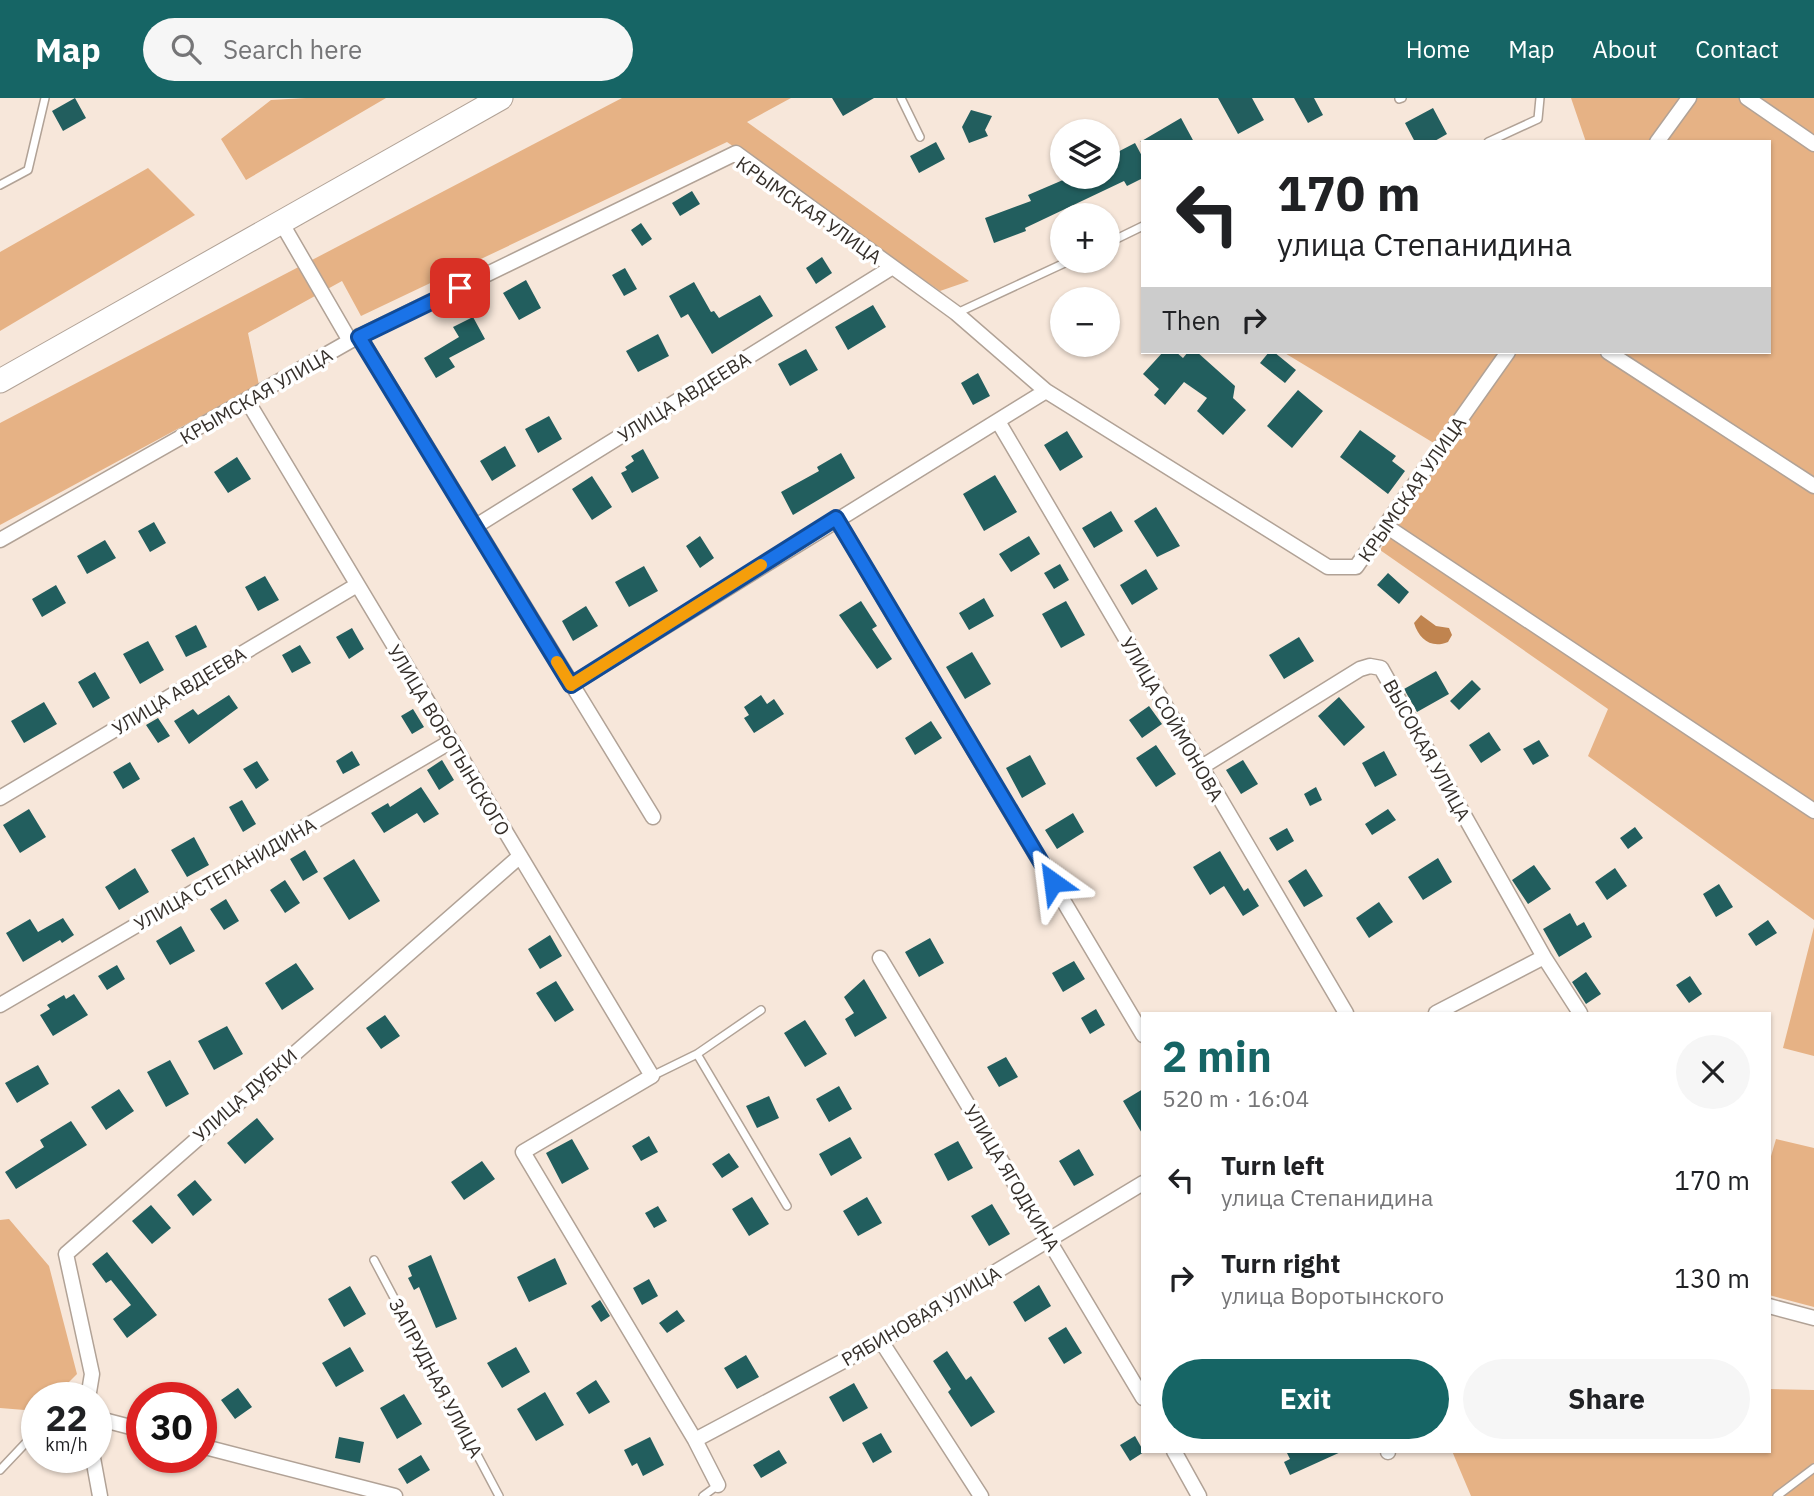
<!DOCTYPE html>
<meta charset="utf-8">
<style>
:root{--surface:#fff;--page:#f6f6f6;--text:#202124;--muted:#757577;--accent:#166565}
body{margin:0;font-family:"IBM Plex Sans",sans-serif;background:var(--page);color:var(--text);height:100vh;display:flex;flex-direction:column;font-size:26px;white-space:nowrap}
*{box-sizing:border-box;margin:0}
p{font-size:23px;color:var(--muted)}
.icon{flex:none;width:38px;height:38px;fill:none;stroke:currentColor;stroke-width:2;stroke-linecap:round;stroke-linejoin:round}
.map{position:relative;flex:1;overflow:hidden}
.sheet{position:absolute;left:1141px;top:914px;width:630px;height:441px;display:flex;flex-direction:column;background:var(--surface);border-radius:0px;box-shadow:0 2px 5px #0004}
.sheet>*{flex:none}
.top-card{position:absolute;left:1141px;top:42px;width:630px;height:214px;border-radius:0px;box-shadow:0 2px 5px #0004;background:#fff;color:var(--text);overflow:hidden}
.buttons{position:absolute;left:1050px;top:21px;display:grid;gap:14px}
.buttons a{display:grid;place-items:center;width:70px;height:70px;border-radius:50%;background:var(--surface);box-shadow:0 2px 5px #0004;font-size:35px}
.speed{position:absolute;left:21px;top:1284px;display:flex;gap:14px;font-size:35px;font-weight:700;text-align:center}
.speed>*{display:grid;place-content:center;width:91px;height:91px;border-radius:50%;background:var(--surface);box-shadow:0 2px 5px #0004;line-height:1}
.speed small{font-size:18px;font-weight:400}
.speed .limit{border:10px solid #d22;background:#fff;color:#111}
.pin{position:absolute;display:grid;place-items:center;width:60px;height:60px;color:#fff;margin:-30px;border-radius:14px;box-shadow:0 4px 10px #0006}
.me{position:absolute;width:77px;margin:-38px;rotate:329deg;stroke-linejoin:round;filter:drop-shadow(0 0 5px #0008)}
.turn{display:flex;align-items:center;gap:24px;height:147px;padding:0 21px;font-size:32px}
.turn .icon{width:91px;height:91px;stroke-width:2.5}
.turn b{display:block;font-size:49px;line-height:60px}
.then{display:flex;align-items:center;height:66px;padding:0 21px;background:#0003;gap:14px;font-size:26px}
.round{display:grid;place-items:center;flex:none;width:74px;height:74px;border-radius:37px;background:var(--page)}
.head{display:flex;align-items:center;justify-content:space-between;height:119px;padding:0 21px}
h1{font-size:42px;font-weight:700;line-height:52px;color:var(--accent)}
.primary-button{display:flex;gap:14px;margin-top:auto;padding:14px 21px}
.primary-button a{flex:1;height:80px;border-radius:42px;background:var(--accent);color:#fff;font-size:28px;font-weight:700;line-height:80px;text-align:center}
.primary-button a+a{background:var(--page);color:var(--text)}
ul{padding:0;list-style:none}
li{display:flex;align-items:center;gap:21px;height:98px;padding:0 21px}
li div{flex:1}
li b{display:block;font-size:26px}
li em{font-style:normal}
header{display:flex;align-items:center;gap:42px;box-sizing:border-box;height:98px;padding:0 35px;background:var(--accent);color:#fff}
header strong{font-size:33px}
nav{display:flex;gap:38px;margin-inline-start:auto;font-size:24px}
.search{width:490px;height:63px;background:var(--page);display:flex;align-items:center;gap:18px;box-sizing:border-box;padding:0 24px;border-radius:38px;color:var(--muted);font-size:26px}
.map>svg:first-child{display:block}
.green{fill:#e6b285}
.water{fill:#c0844f}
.building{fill:#225e5e}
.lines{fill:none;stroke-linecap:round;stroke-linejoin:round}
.service-casing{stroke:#b1a296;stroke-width:10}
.minor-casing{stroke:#b1a296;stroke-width:17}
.primary-casing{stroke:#b1a296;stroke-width:25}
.service{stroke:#fff;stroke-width:7}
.minor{stroke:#fff;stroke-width:14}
.primary{stroke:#fff;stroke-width:23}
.route-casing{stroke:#114b97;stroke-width:18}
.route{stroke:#1a73e8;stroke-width:12}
.slow{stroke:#f59e0b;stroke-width:12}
.labels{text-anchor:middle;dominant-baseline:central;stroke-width:7;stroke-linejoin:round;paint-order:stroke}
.street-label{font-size:19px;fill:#352f2a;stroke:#fff}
</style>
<header>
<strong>Map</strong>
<div class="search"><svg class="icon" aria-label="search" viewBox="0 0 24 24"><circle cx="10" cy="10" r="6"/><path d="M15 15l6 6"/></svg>Search here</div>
<nav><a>Home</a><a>Map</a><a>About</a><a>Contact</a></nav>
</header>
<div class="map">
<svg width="1814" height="1398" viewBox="0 0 1814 1398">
<rect width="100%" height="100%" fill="#f7e7da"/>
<!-- green -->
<path class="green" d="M306,0H386L246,82L221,41L271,2Z
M622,0H791L747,24L969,183L940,193L727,44L361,218L342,183L248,235L259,287L0,427V325Z
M1571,0H1814V822L1588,658L1608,611L1380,452L1447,353L1283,254H1769V44H1586Z
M148,70L195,117L0,233V154Z
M1814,829V958L1783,950Z
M1776,1041L1814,1050V1209L1769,1197V1065Z
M9,1121L49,1168L77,1276L53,1300H37V1313L0,1310V1122Z
M1769,1291L1814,1292V1398H1471L1452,1353H1769Z"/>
<!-- water -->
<path class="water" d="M1421,517L1436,528L1449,530L1452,537L1448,544C1431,551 1419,541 1414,525Z"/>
<!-- building -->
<path class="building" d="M75,0L86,20L63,33L52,13Z
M832,0H874L843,18Z
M1218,0H1252L1264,22L1238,36Z
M1294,0H1314L1323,17L1308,25Z
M1433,10L1447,36L1433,44H1415L1405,25Z
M971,12L992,18L985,32L988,38L969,45L962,29Z
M1181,20L1194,44H1140Z
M936,44L945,61L919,75L910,58Z
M1135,45L1143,60V80L1127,88L1124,83L1025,130L1026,133L994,145L985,120L1031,103L1028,97L1070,79H1108V59Z
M692,93L700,106L680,118L672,105Z
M641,125L652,141L642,148L631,132Z
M822,159L832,175L816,186L806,170Z
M625,170L637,191L624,198L612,177Z
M526,182L541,210L519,222L503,195Z
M694,184L711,214L714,213L719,220L760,197L773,218L712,256L688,216L681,220L669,198Z
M873,207L886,229L848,252L835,229Z
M473,219L485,241L449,260L455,269L436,280L424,260L459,239L453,229Z
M658,236L669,258L638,274L626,253Z
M806,251L818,272L790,288L778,266Z
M1163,254H1176L1183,260L1188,254H1197L1235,288L1233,300L1246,312L1223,337L1197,313L1207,300L1184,284L1165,307L1154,297L1159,291L1143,276Z
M1269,254H1274L1296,272L1285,285L1260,265Z
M978,275L990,298L973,307L961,285Z
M1298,292L1323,313L1292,350L1267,328Z
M549,318L562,341L538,355L525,331Z
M1360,332L1396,358L1392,363L1405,373L1388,396L1340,359Z
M1067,333L1083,359L1060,373L1044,347Z
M505,348L516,368L492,383L480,363Z
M643,351L659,380L632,395L621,375L627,372L625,369L634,363L631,358Z
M841,355L855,380L793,417L781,394L819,373L817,369Z
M237,359L251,381L228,395L214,374Z
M995,377L1017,414L984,433L963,396Z
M592,378L612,409L592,422L572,391Z
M1156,409L1180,448L1157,459L1134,423Z
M1111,413L1123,433L1094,450L1082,430Z
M154,424L166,445L150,454L138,433Z
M700,438L714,460L700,470L686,448Z
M1029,438L1040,456L1011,474L999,456Z
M105,442L116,460L87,476L77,458Z
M1060,466L1069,482L1054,491L1044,475Z
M644,468L658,493L629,509L615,484Z
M1146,471L1158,491L1132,507L1120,487Z
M1388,475L1409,494L1399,506L1377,487Z
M265,478L279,502L258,513L245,489Z
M56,487L66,505L42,519L32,501Z
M984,500L994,518L969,532L959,515Z
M861,503L877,528L872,531L892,561L877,571L839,517Z
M1066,503L1085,537L1061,550L1042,516Z
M586,508L598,528L573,543L562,523Z
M196,527L207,549L186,559L175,538Z
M352,530L364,551L349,561L336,539Z
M1299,539L1314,563L1284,581L1269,557Z
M148,543L164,572L140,586L123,556Z
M300,547L311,565L292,575L282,557Z
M972,554L991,586L965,601L946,569Z
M1436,573L1449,596L1417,614L1404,591Z
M95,574L110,600L93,610L78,584Z
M1472,582L1481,591L1459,612L1450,603Z
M229,597L238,610L189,646L174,623L193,611L198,617Z
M761,597L767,606L774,601L784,616L754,635L744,620L749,617L744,609Z
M1339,599L1365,629L1344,648L1318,618Z
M44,604L57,626L24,645L11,623Z
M1149,608L1162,626L1142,640L1129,622Z
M413,611L424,629L412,636L401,618Z
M158,620L170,638L158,645L146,627Z
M931,623L942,640L915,657L905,640Z
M1489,634L1501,652L1481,665L1469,647Z
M1539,642L1549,658L1533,667L1523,651Z
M1156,647L1176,676L1156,689L1136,660Z
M352,653L360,667L343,676L336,663Z
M1384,653L1397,677L1375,689L1362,665Z
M1030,657L1046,686L1022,700L1006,670Z
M442,662L454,682L439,692L427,672Z
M1243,662L1258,686L1241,696L1226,672Z
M257,663L269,682L256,691L243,671Z
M130,664L140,681L123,691L113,674Z
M421,689L439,716L424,725L417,715L384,735L371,715L388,705L390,709Z
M1316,689L1322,702L1310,708L1304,696Z
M242,702L256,726L243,734L229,709Z
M29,711L46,739L20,755L3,727Z
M1388,711L1396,722L1372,737L1365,726Z
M1073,715L1084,734L1057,751L1045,732Z
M1635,729L1643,740L1628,751L1620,740Z
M1287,730L1294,743L1277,753L1269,740Z
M194,739L209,767L187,779L171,752Z
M305,752L318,774L303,783L290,761Z
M1220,753L1244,793L1248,790L1259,808L1243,818L1224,788L1210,797L1193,769Z
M1438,760L1452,784L1423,802L1408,779Z
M354,761L380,803L349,822L323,780Z
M1534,767L1551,791L1528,806L1512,782Z
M135,770L149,794L119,812L105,789Z
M1615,770L1627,788L1607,802L1595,784Z
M1306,771L1323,798L1304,809L1288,783Z
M285,782L300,805L285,815L270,792Z
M1719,786L1733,809L1716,819L1703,796Z
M226,801L239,823L224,832L210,811Z
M1379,804L1393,824L1369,840L1356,820Z
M1570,815L1577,828L1584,824L1592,839L1559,859L1543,831Z
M63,820L74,837L62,845L60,842L23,864L6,835L30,821L38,834Z
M1768,822L1777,835L1756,848L1748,836Z
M181,828L195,853L170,867L156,843Z
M550,837L562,858L540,871L528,851Z
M930,840L944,865L919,879L905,854Z
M1074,863L1085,881L1063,894L1052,875Z
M296,865L314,891L282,912L265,885Z
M117,867L125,881L107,892L98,878Z
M1586,874L1601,896L1586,906L1572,884Z
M1690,878L1702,896L1689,905L1676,887Z
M864,881L887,920L855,939L845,921L854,915L844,899Z
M556,883L574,912L555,924L536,895Z
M74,896L88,917L53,938L40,917L50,911L47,907L64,897L66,901Z
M1096,911L1105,927L1090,936L1081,920Z
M385,917L400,938L381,951L366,930Z
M805,922L827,956L805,969L784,935Z
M227,928L243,956L214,972L198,943Z
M1006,959L1018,979L999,989L987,969Z
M170,962L189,996L166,1009L147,974Z
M38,967L49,986L17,1005L5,985Z
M839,988L852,1011L829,1024L816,1001Z
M119,991L134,1013L106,1032L91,1009Z
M1143,991V1037L1123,1003Z
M769,998L779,1020L757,1030L746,1008Z
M257,1020L274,1041L245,1066L227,1045Z
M71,1023L87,1047L16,1091L5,1074L44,1049L40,1042Z
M649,1038L658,1054L641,1063L632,1048Z
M850,1039L862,1060L831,1078L819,1056Z
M572,1041L589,1071L562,1086L546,1055Z
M958,1043L973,1070L948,1083L934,1056Z
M1079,1051L1094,1077L1074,1088L1059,1063Z
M729,1055L739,1069L722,1080L712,1066Z
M482,1063L495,1081L464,1102L451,1084Z
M195,1082L212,1102L193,1118L177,1097Z
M752,1099L769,1126L749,1138L732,1111Z
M867,1099L882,1125L858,1138L843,1113Z
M992,1106L1010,1136L989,1148L971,1118Z
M151,1107L171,1130L152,1146L132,1123Z
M658,1108L667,1123L654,1130L645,1115Z
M107,1154L157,1217L127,1240L113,1221L131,1207L111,1182L106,1185L92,1166Z
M431,1157L457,1221L436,1230L419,1189L414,1192L408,1180L412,1178L408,1168Z
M555,1160L567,1186L529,1204L517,1179Z
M649,1181L658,1198L642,1207L633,1190Z
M1039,1187L1051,1208L1025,1224L1013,1204Z
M350,1188L366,1216L344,1229L328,1201Z
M600,1202L610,1218L601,1224L591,1208Z
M677,1212L685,1223L667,1235L659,1225Z
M1066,1229L1082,1255L1064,1266L1048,1240Z
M350,1249L364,1273L336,1289L322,1265Z
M516,1249L530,1274L502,1290L487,1265Z
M947,1253L966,1282L971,1278L995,1314L971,1329L948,1294L951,1291L933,1263Z
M746,1257L759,1279L737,1291L724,1270Z
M596,1282L610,1304L589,1316L576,1295Z
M854,1285L868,1310L843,1324L829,1299Z
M238,1290L252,1309L235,1321L221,1302Z
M545,1294L564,1327L536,1343L517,1311Z
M404,1296L422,1326L397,1341L380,1310Z
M881,1335L892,1354L873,1365L862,1345Z
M1135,1338L1144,1354L1130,1363L1120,1347Z
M339,1339L364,1344L360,1365L335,1360Z
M650,1339L664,1367L643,1378L637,1365L632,1368L624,1352Z
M779,1352L787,1365L761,1380L753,1367Z
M1286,1353H1343L1290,1377L1284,1364L1290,1361Z
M421,1357L430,1372L407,1386L398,1371Z"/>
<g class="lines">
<!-- service casing -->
<g class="service-casing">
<path id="service" d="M901,0L920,39
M1399,1L1402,0
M1488,44L1538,21L1540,0
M0,87L28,72L45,0
M1108,145L1143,128
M957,215L1069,163
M697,956L761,912
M652,978L697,956L787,1108
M374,1162L499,1398
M0,1372L37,1333
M703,1398L718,1387
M1777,1398L1814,1370"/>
</g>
<!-- minor casing -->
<g class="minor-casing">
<path id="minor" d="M1747,0L1814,46
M1657,44L1689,0
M281,124L350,243
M359,238L653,719
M1608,254L1814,388
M248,304L652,978L523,1054L695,1342L718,1387
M999,325L1346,915
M836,420L1143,937
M476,428L891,170
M1386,428L1814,713
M0,442L350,243L736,55L956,215L1046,293L1328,469H1356L1508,254
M571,587L1046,293
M1200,670L1360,571L1370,568L1381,570L1544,859L1580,915
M0,700L357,487
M880,860L1143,1300
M0,907L450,644
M1436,915L1544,859
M1769,1208L1814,1220
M881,1243L981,1398
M88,1300L92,1276L66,1156L519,759
M96,1320L142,1332
M695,1342L881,1243L1143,1085
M201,1348L395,1398
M1174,1353L1199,1398
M1388,1353V1354
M93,1360L100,1398"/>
</g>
<!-- primary casing -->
<g class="primary-casing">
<path id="primary" d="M0,283L501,0"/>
</g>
<!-- service -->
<use href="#service" class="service"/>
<!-- minor -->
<use href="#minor" class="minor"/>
<!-- primary -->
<use href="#primary" class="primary"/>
</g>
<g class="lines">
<!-- route casing -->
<g class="route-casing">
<path id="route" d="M460,190L359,239L571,587L836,420L1053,784"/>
</g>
<!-- route -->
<use href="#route" class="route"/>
<!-- slow -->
<path class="slow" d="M557,564L571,587L761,467"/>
</g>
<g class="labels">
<!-- street labels -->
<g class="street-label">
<text transform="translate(809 112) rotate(35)">КРЫМСКАЯ УЛИЦА</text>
<text transform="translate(256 298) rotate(-30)">КРЫМСКАЯ УЛИЦА</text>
<text transform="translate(684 299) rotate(-32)">УЛИЦА АВДЕЕВА</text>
<text transform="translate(1412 391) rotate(-55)">КРЫМСКАЯ УЛИЦА</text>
<text transform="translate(179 593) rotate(-31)">УЛИЦА АВДЕЕВА</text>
<text transform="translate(1172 621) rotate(60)">УЛИЦА СОЙМОНОВА</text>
<text transform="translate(449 642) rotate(59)">УЛИЦА ВОРОТЫНСКОГО</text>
<text transform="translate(1427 652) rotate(61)">ВЫСОКАЯ УЛИЦА</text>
<text transform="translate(225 776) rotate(-30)">УЛИЦА СТЕПАНИДИНА</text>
<text transform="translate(245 997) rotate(-41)">УЛИЦА ДУБКИ</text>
<text transform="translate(1012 1080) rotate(59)">УЛИЦА ЯГОДКИНА</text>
<text transform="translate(921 1218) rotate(-30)">РЯБИНОВАЯ УЛИЦА</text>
<text transform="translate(436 1280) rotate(62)">ЗАПРУДНАЯ УЛИЦА</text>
</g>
</g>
</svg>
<div class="buttons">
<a><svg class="icon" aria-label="layers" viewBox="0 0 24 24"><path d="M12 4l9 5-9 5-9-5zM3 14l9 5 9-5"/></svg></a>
<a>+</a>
<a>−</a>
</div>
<div class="speed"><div>22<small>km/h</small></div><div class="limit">30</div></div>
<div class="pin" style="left:460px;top:190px;background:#d93025"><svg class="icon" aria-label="arrive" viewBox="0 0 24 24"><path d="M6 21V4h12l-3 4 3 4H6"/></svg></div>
<svg class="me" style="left:1053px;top:784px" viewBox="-20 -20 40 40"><path d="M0-17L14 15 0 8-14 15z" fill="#1a73e8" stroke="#fff" stroke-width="4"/></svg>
<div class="top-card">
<div class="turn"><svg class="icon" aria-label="left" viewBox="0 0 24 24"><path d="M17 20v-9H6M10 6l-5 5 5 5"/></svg><div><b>170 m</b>улица Степанидина</div></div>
<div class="then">Then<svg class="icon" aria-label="right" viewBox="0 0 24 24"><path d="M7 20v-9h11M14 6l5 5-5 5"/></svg></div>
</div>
<section class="sheet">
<div class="head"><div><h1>2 min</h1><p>520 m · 16:04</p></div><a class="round"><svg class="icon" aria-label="close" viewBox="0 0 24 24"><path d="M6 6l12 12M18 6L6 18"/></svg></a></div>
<ul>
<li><svg class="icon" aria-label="left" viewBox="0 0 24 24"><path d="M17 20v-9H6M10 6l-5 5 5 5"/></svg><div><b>Turn left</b><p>улица Степанидина</p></div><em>170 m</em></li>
<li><svg class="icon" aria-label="right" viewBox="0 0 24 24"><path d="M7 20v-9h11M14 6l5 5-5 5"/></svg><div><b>Turn right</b><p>улица Воротынского</p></div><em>130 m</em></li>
</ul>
<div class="primary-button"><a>Exit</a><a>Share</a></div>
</section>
</div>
